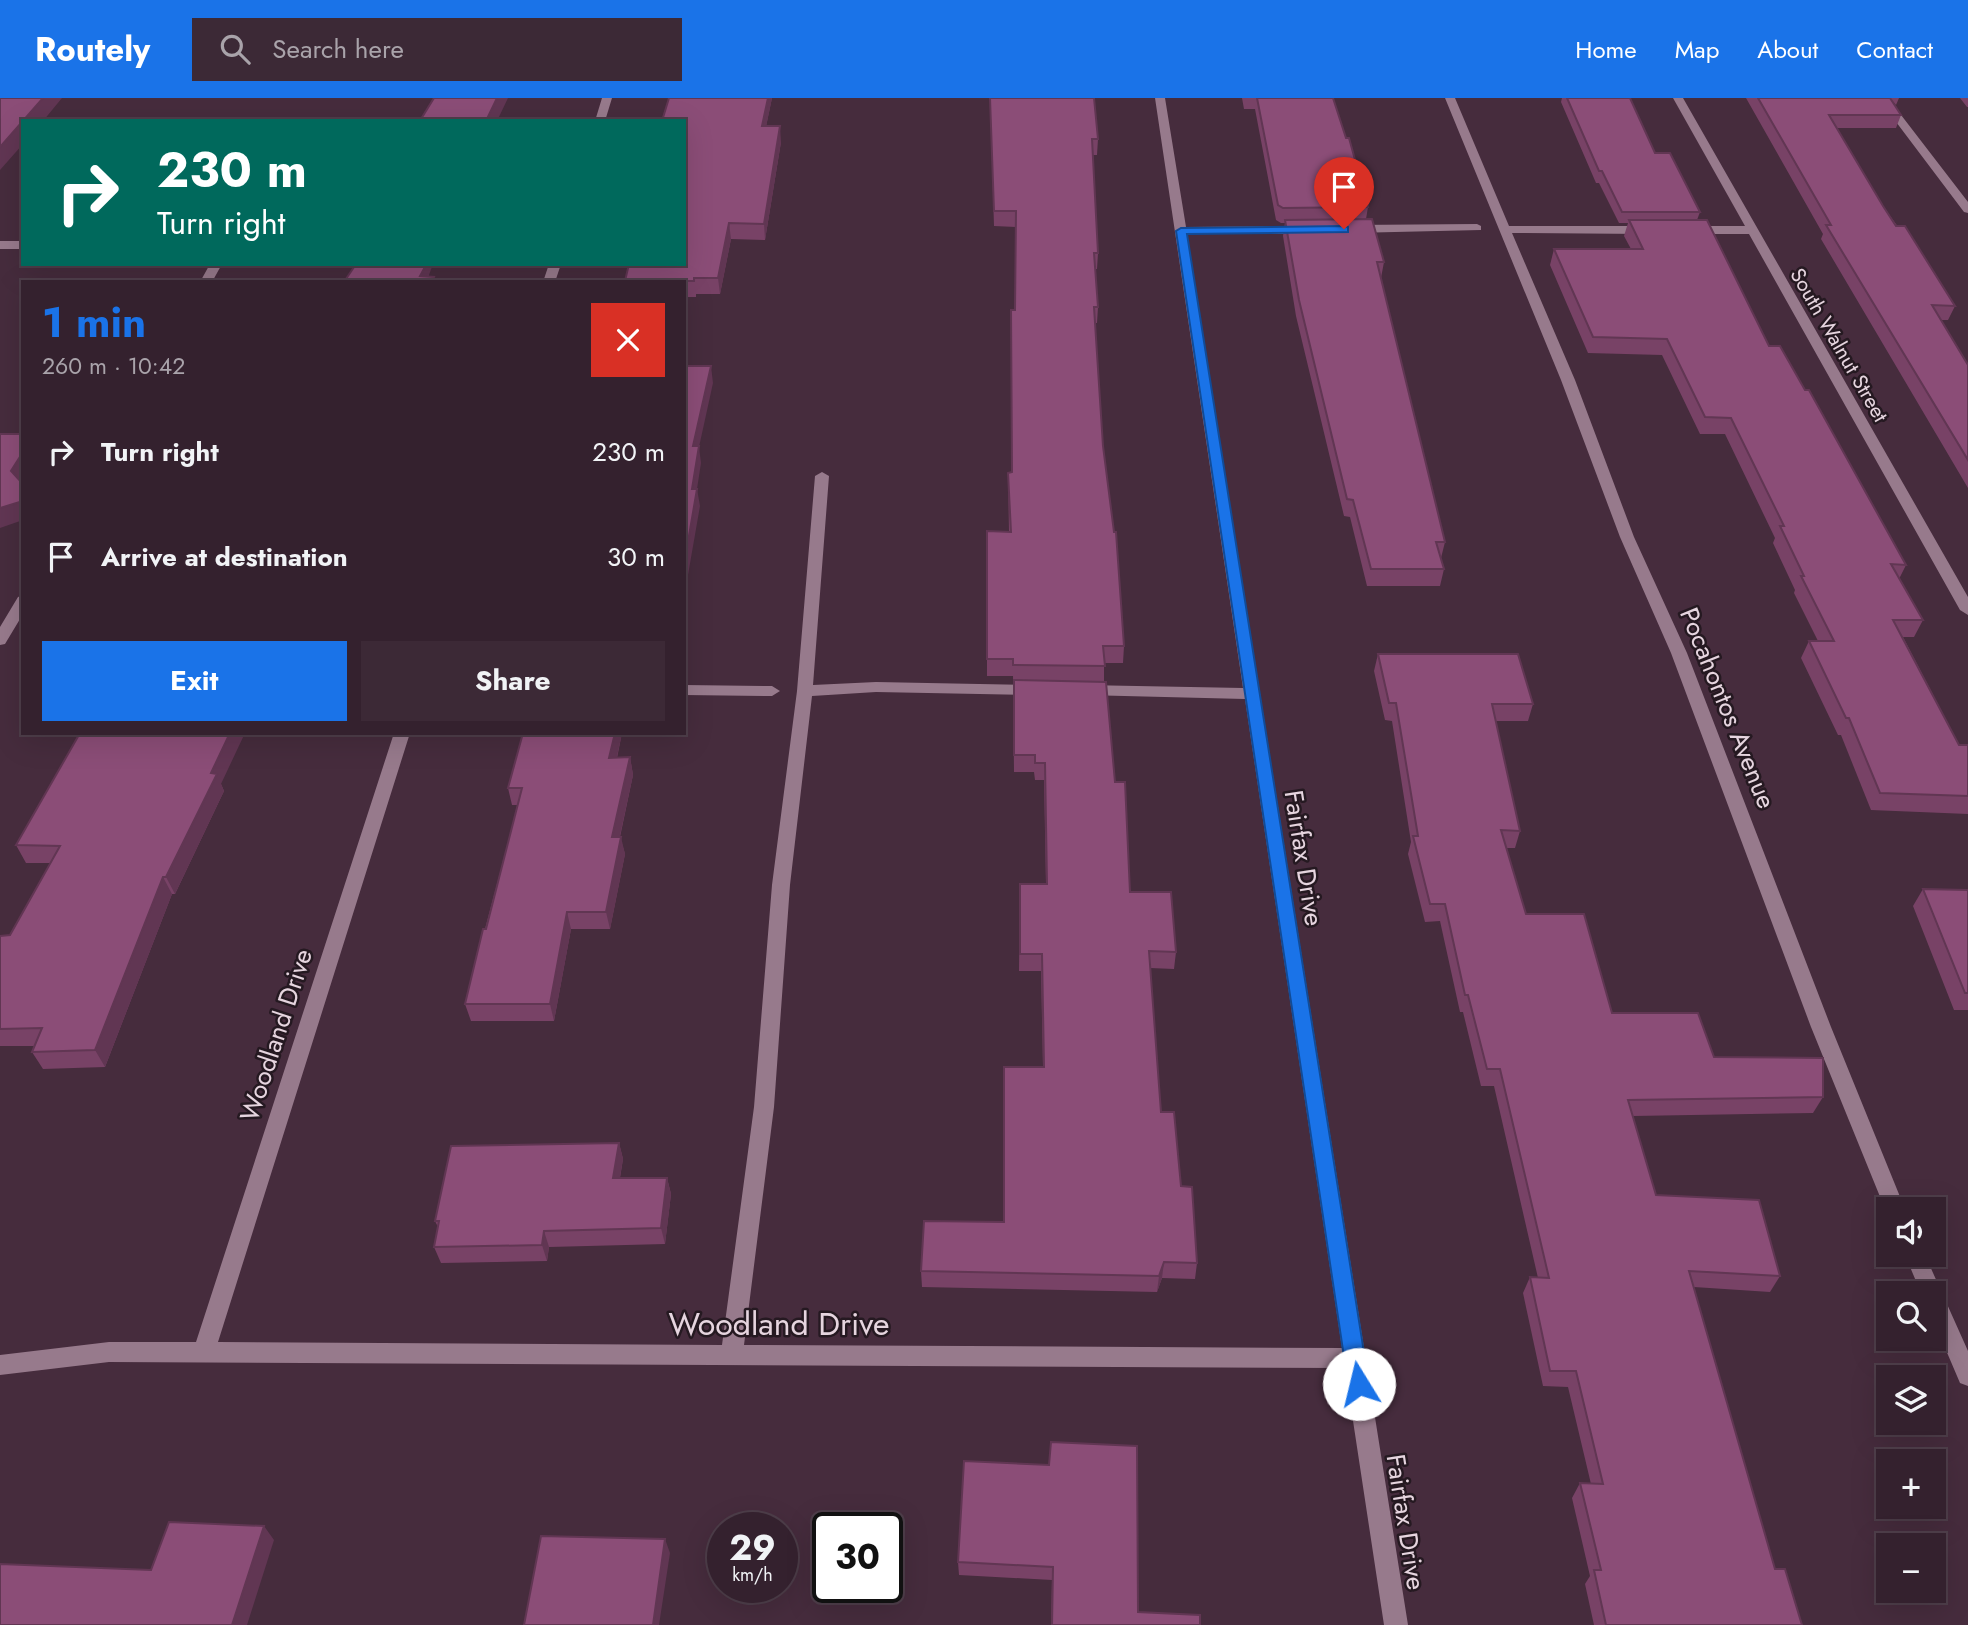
<!DOCTYPE html>
<meta charset="utf-8">
<style>
:root{--surface:#34212e;--page:#3c2936;--text:#f1f3f6;--muted:#a9a3aa;--line:#4e3e4a;--accent:#1a73e8}
body{margin:0;font-family:Jost,sans-serif;background:var(--page);color:var(--text);height:100vh;display:flex;flex-direction:column;font-size:26px;white-space:nowrap}
*{box-sizing:border-box;margin:0}
p{font-size:23px;color:var(--muted)}
.icon{flex:none;width:38px;height:38px;fill:none;stroke:currentColor;stroke-width:2;stroke-linecap:round;stroke-linejoin:round}
.map{position:relative;flex:1;overflow:hidden}
.drawer{position:absolute;left:21px;top:182px;width:665px;height:455px;display:flex;flex-direction:column;background:var(--surface);border-radius:0px;box-shadow:0 7px 28px #0002,0 0 0 2px var(--line)}
.drawer>*{flex:none}
.guide{position:absolute;left:21px;top:21px;width:665px;height:147px;border-radius:0px;box-shadow:0 7px 28px #0002,0 0 0 2px var(--line);background:#00695c;color:#fff;overflow:hidden}
.tools{position:absolute;left:1876px;top:1099px;display:grid;gap:14px}
.tools a{display:grid;place-items:center;width:70px;height:70px;border-radius:0px;background:var(--surface);box-shadow:0 7px 28px #0002,0 0 0 2px var(--line);font-size:35px}
.speed{position:absolute;left:707px;top:1414px;display:flex;gap:14px;font-size:35px;font-weight:700;text-align:center}
.speed>*{display:grid;place-content:center;width:91px;height:91px;border-radius:50%;background:var(--surface);box-shadow:0 7px 28px #0002,0 0 0 2px var(--line);line-height:1}
.speed small{font-size:18px;font-weight:400}
.speed .limit{border:4px solid #111;border-radius:10px;background:#fff;color:#111}
.pin{position:absolute;display:grid;place-items:center;width:60px;height:60px;color:#fff;margin:-72px -30px;border-radius:50% 50% 50% 0;rotate:-45deg;box-shadow:0 0 7px #0007}
.pin .icon{rotate:45deg}
.me{position:absolute;width:77px;margin:-38px;rotate:351deg;stroke-linejoin:round;filter:drop-shadow(0 0 5px #0008)}
.turn{display:flex;align-items:center;gap:24px;height:147px;padding:0 21px;font-size:32px}
.turn .icon{width:91px;height:91px;stroke-width:2.5}
.turn b{display:block;font-size:49px;line-height:60px}
.round{display:grid;place-items:center;flex:none;width:74px;height:74px;border-radius:0px;background:var(--page)}
.summary{display:flex;align-items:center;justify-content:space-between;height:119px;padding:0 21px}
h1{font-size:42px;font-weight:700;line-height:52px;color:var(--accent)}
.action{display:flex;gap:14px;margin-top:auto;padding:14px 21px}
.action a{flex:1;height:80px;border-radius:0px;background:var(--accent);color:#fff;font-size:28px;font-weight:700;line-height:80px;text-align:center}
.action a+a{background:var(--page);color:var(--text)}
ul{padding:0;list-style:none}
li{display:flex;align-items:center;gap:21px;height:105px;padding:0 21px}
li div{flex:1}
li b{display:block;font-size:26px}
li em{font-style:normal}
header{display:flex;align-items:center;gap:42px;box-sizing:border-box;height:98px;padding:0 35px;background:var(--accent);color:#fff}
header strong{font-size:33px}
nav{display:flex;gap:38px;margin-inline-start:auto;font-size:24px}
.search{width:490px;height:63px;background:var(--page);display:flex;align-items:center;gap:18px;box-sizing:border-box;padding:0 24px;border-radius:0px;color:var(--muted);font-size:26px}
.map>svg:first-child{display:block}
.lines{fill:none;stroke-linecap:round;stroke-linejoin:round}
.minor{fill:#977a8c;fill-rule:evenodd}
.wall{fill:#784266}
.shaded-wall{fill:#613653}
.building{fill:#8b4d77;stroke:#613653;stroke-width:2}
.route{fill:#1a73e8;stroke:#114b97;stroke-width:2}
.labels{text-anchor:middle;dominant-baseline:central;stroke-width:5;stroke-linejoin:round;paint-order:stroke}
.far-street-label{font-size:21px;fill:#e6d5df;stroke:#251921}
.street-label{font-size:26px;fill:#e6d5df;stroke:#251921}
.near-street-label{font-size:32px;fill:#e6d5df;stroke:#251921}
</style>
<header>
<strong>Routely</strong>
<div class="search"><svg class="icon" aria-label="search" viewBox="0 0 24 24"><circle cx="10" cy="10" r="6"/><path d="M15 15l6 6"/></svg>Search here</div>
<nav><a>Home</a><a>Map</a><a>About</a><a>Contact</a></nav>
</header>
<div class="map">
<svg width="1968" height="1527" viewBox="0 0 1968 1527">
<rect width="100%" height="100%" fill="#462c3d"/>
<g class="lines">
<!-- minor -->
<path class="minor" d="M602,0H612L605,23H595Z
M1155,0H1165L1186,129L1307,128L1313,132L1307,136H1187L1408,1527H1384L1345,1270L109,1264L0,1277V1257L109,1244H196L394,635H410L218,1244L722,1247L754,1009L772,787L797,593L815,378L822,374L829,378L813,587L876,584L1035,587L1043,592L1035,597L876,594L812,598L790,787L774,1009L744,1247L1342,1250L1245,601L1084,597L1076,592L1084,587L1243,590Z
M1445,0H1455L1509,128H1647L1653,132L1647,136L1512,135L1575,282L1634,439L1687,555L1831,929L1905,1111H1888V1118L1885,1111L1811,929L1671,555L1620,439L1561,282Z
M1673,0H1683L1968,499V517L1960,512L1749,136H1689L1683,132L1689,128H1745Z
M1878,0H1888L1968,104V115L1964,114Z
M1477,126L1481,128V132L1352,135L1346,131L1352,127Z
M0,143H23V151H0Z
M210,166H222L212,184H200Z
M549,166H561L555,184H543Z
M23,497V516L5,546L0,547V529L18,499Z
M684,587L772,588L780,593L772,598L684,597Z
M1905,1157H1925L1968,1253V1288L1960,1285L1934,1224V1195H1921Z"/>
</g>
<!-- wall -->
<path class="wall" d="M669,0H772L766,28L781,44L765,142L731,141L720,196H696V199H684V184H625V183L684,166Z
M990,0H1094L1098,41L1097,57H1093L1098,155L1097,171H1095L1098,209L1097,225H1095L1103,348L1124,548L1123,565H1104V584L1115,684L1130,794L1176,854L1174,871L1150,870L1161,1014L1181,1088L1197,1165L1195,1181L1162,1180L1157,1194L922,1189L921,1173L1004,1124L1043,969L1041,873H1019L1020,786H1046L1044,682H1035L1034,674H1014L1013,578H987V433L1009,434L1008,375L1012,374L1016,129L994,128Z
M1242,0H1333L1368,109L1366,121L1384,164L1381,180L1445,444L1441,460L1444,471L1440,488H1367L1350,419L1344,418L1296,218L1283,138L1285,125H1281L1276,122L1255,11H1244Z
M1562,0H1630L1655,55L1700,114L1697,122L1769,248L1906,467L1899,481L1923,522L1914,539H1903L1959,647H1968V716L1871,712L1841,637H1838L1801,560L1809,543H1818L1794,495L1795,492L1773,445L1775,440L1725,336H1700L1662,257L1588,255L1550,167L1554,151H1631L1624,138L1628,125H1619L1599,85H1596L1561,4Z
M1746,0H1890L1901,17L1896,30H1837L1883,108L1955,208L1948,222H1941L1968,267V390L1821,141L1823,136Z
M1890,0H1899L1896,7Z
M1960,0H1968V9H1967Z
M1378,556L1533,606L1528,623H1495L1520,733L1515,750H1506L1526,816L1612,915L1714,959L1823,999L1813,1015L1633,1018L1656,1097L1780,1178L1770,1194L1694,1189L1775,1471L1802,1527H1594L1585,1486L1590,1478L1572,1400L1580,1385L1591,1386L1568,1289L1543,1288L1523,1195L1530,1179L1538,1180L1494,988H1481L1463,914H1460L1440,823L1425,824L1408,756L1411,744L1392,623L1385,622L1374,573Z
M622,635L617,660L630,659L633,677L620,739L625,756L610,831H571L554,923H471L465,906L518,707H512L508,690Z
M221,686L224,693L175,796H172L105,969L43,971L32,954L34,948H0V838L10,837L51,765H26L16,747Z
M1923,791L1968,792V912H1954L1913,808Z
M619,1045L623,1061L620,1080H667L671,1096L665,1146L549,1149L547,1163L441,1165L434,1149L438,1129L435,1123Z
M964,1363L1138,1514L1200,1527H1051L1052,1482L959,1477L958,1464Z"/>
<!-- shaded-wall -->
<path class="shaded-wall" d="M43,0H62L43,23H23Z
M497,0H508L497,23H486Z
M768,0H772L763,44L762,28Z
M23,23V46L0,72V49Z
M780,28L781,44L765,142L764,126Z
M729,125L731,141L720,196L718,180Z
M422,166H433L429,177L430,183L420,178Z
M711,268L713,285L699,349L701,365L697,391L700,408L684,500V467L692,391L693,348Z
M23,354V384L19,390L11,373Z
M23,403V422L0,430V410Z
M230,635H245L221,686L224,693L175,796L166,779L211,675Z
M615,635H622L613,677L609,660Z
M630,659L633,677L616,756L612,739Z
M621,739L625,756L610,831L606,814Z
M163,779L172,796L105,969L95,952Z
M567,814L571,831L554,923L550,906Z
M619,1045L623,1061L617,1096L613,1080Z
M667,1080L671,1096L665,1146L661,1130Z
M544,1133L549,1149L547,1163L542,1147Z
M1164,1164L1162,1180L1157,1194L1159,1178Z
M264,1428L274,1442L247,1527H232Z
M665,1441L670,1455L659,1527H653Z"/>
<!-- building -->
<path class="building" d="M0,0H43L0,49Z
M434,0H497L486,23H436V21H421Z
M669,0H768L762,28H780L764,126L729,125L718,180H694V183H625L629,166H684V23H662Z
M990,0H1094L1098,41H1092L1098,155H1094L1098,209H1094L1103,348L1114,434H1116L1124,548H1103L1105,568L1013,567V561H987V433L1011,434L1008,375L1012,374L1011,212H1015L1016,113H994Z
M1257,0H1333L1346,40H1349L1368,109L1283,110L1278,107Z
M1567,0H1630L1655,55H1670L1700,114H1622L1602,73H1599Z
M1758,0H1890L1901,17H1829L1883,108L1896,128H1905L1955,208L1932,207L1968,267V362L1826,127H1831Z
M1372,121L1384,164H1377L1445,444H1436L1444,471H1371L1353,402L1347,401L1299,202L1285,122Z
M1629,122H1707L1769,248H1780L1805,292H1809L1906,467L1891,466L1923,522H1893L1959,647H1968V698L1880,695L1849,620H1846L1809,543H1834L1801,478H1804L1780,428H1784L1731,320L1705,319L1667,241L1593,239L1554,151H1643Z
M356,166L426,167L420,178L434,179L432,184H344Z
M684,268H711L693,348H699L692,391H697L684,467Z
M0,336H23V354L11,373L23,386V403L0,410Z
M1378,556H1518L1533,606H1492L1520,733L1501,732L1526,816H1584L1612,915H1698L1714,959L1823,960V999L1628,1002L1656,1097L1759,1102L1780,1178L1689,1173L1775,1471H1785L1802,1527H1606L1594,1472H1601L1580,1385L1603,1386L1576,1273H1550L1530,1179L1549,1180L1500,971H1487L1468,897H1465L1445,806H1430L1413,738H1418L1396,605H1389Z
M1014,582L1106,584L1115,684H1125L1130,794H1171L1176,854L1149,853L1161,1014H1174L1181,1088L1192,1089L1197,1165L1164,1164L1159,1178L921,1173L924,1123L1004,1124V969H1044L1042,856H1020V786H1047L1045,665H1035V657H1014Z
M80,635H230L211,675L217,676L166,779H163L95,952L32,954L42,930L0,931V838L10,837L60,748L16,747Z
M523,635H615L609,660L630,659L612,739H621L606,814H567L550,906H465L483,831H486L522,690H508Z
M1923,791L1968,792V895H1965Z
M619,1045L613,1080H667L661,1130L544,1133L542,1147L434,1149L439,1123H435L451,1048Z
M1051,1344L1137,1348L1138,1514L1200,1517V1527H1052L1053,1469L958,1464L964,1363L1049,1367Z
M169,1424L264,1428L232,1527H0V1466L151,1472Z
M541,1438L665,1441L653,1527H524Z"/>
<!-- route -->
<path class="route" d="M1344,128L1348,129V134L1187,136L1369,1286L1366,1293L1359,1296L1351,1293L1348,1286L1176,133L1181,130Z"/>
<g class="labels">
<!-- far-street labels -->
<g class="far-street-label">
<text transform="translate(1839 247) rotate(60)">South Walnut Street</text>
</g>
<!-- street labels -->
<g class="street-label">
<text transform="translate(1728 610) rotate(68)">Pocahontos Avenue</text>
<text transform="translate(1304 760) rotate(81)">Fairfax Drive</text>
<text transform="translate(276 937) rotate(-72)">Woodland Drive</text>
<text transform="translate(1406 1424) rotate(81)">Fairfax Drive</text>
</g>
<!-- near-street labels -->
<g class="near-street-label">
<text x="779" y="1226">Woodland Drive</text>
</g>
</g>
</svg>
<div class="tools">
<a><svg class="icon" aria-label="sound" viewBox="0 0 24 24"><path d="M4 9h4l5-4v14l-5-4H4zM17 9q2 3 0 6"/></svg></a>
<a><svg class="icon" aria-label="search" viewBox="0 0 24 24"><circle cx="10" cy="10" r="6"/><path d="M15 15l6 6"/></svg></a>
<a><svg class="icon" aria-label="layers" viewBox="0 0 24 24"><path d="M12 4l9 5-9 5-9-5zM3 14l9 5 9-5"/></svg></a>
<a>+</a>
<a>−</a>
</div>
<div class="speed"><div>29<small>km/h</small></div><div class="limit">30</div></div>
<div class="pin" style="left:1344px;top:131px;background:#d93025"><svg class="icon" aria-label="arrive" viewBox="0 0 24 24"><path d="M6 21V4h12l-3 4 3 4H6"/></svg></div>
<svg class="me" style="left:1359px;top:1286px" viewBox="-20 -20 40 40"><circle r="19" fill="#fff"/><path d="M0-13L10 11 0 6-10 11z" fill="#1a73e8"/></svg>
<div class="guide">
<div class="turn"><svg class="icon" aria-label="right" viewBox="0 0 24 24"><path d="M7 20v-9h11M14 6l5 5-5 5"/></svg><div><b>230 m</b>Turn right</div></div>
</div>
<section class="drawer">
<div class="summary"><div><h1>1 min</h1><p>260 m · 10:42</p></div><a class="round" style="background:#d93025;color:#fff"><svg class="icon" aria-label="close" viewBox="0 0 24 24"><path d="M6 6l12 12M18 6L6 18"/></svg></a></div>
<ul>
<li><svg class="icon" aria-label="right" viewBox="0 0 24 24"><path d="M7 20v-9h11M14 6l5 5-5 5"/></svg><div><b>Turn right</b></div><em>230 m</em></li>
<li><svg class="icon" aria-label="arrive" viewBox="0 0 24 24"><path d="M6 21V4h12l-3 4 3 4H6"/></svg><div><b>Arrive at destination</b></div><em>30 m</em></li>
</ul>
<div class="action"><a>Exit</a><a>Share</a></div>
</section>
</div>
